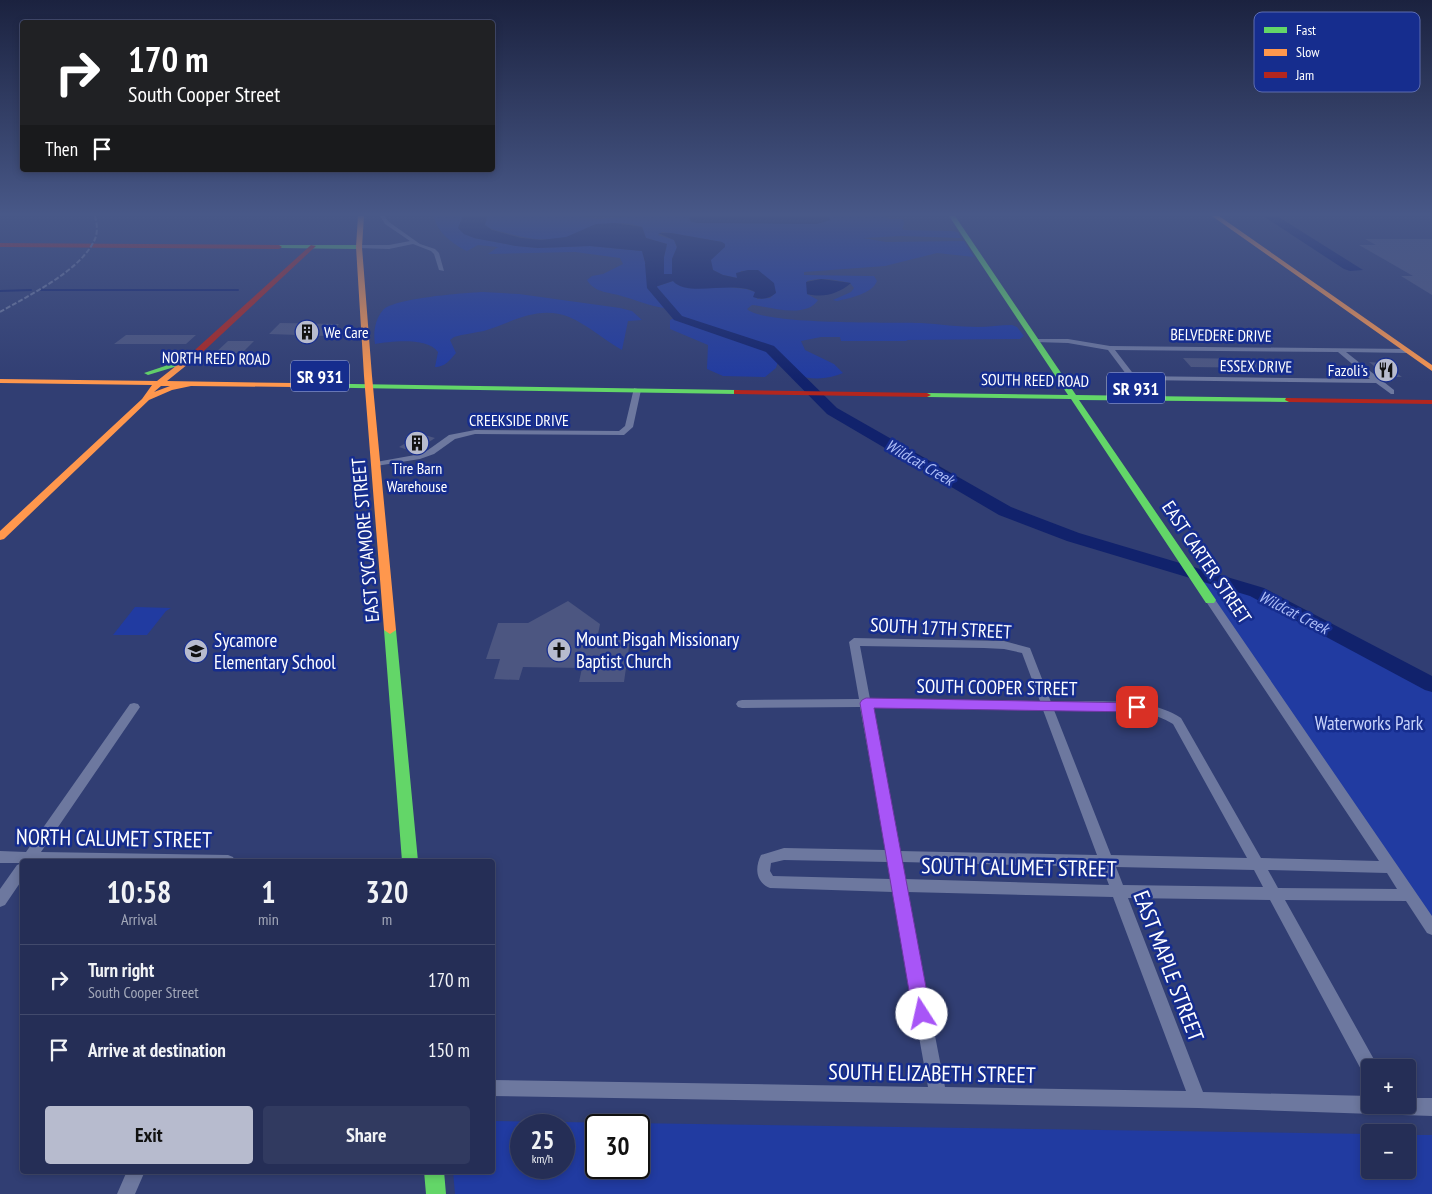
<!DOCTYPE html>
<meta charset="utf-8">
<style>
:root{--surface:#252e56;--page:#313a60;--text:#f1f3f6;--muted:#a3a8b9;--line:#424a6c;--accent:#b7bbce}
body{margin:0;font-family:"PT Sans Narrow",sans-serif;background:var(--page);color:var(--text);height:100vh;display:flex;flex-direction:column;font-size:19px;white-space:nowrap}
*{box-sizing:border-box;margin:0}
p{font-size:16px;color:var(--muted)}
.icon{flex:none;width:28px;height:28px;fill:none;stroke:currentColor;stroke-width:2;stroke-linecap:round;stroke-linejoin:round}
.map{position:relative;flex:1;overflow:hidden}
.details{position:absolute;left:20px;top:859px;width:475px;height:315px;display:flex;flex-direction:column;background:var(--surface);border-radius:5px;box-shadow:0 2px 8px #0003,0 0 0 1px var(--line)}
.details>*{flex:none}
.top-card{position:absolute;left:20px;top:20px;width:475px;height:152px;border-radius:5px;box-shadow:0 2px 8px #0003,0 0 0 1px var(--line);background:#202124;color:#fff;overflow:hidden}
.tools{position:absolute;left:1361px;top:1059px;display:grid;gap:10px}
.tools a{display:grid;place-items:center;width:55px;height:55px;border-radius:5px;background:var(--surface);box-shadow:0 2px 8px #0003,0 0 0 1px var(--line);font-size:25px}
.speed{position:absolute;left:510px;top:1114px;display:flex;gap:10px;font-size:25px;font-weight:700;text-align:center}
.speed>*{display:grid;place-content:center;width:65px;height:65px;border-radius:50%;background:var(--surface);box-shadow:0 2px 8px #0003,0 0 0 1px var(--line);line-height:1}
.speed small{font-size:12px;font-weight:400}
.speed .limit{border:2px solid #111;border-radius:8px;background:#fff;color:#111}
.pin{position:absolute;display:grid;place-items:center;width:42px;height:42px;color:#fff;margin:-21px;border-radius:10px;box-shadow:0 2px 8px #0006}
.me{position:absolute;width:55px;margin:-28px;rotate:350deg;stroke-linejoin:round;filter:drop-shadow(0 0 4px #0008)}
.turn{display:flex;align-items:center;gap:18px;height:105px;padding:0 25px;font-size:22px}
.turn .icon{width:65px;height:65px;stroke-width:2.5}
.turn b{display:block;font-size:35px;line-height:42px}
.then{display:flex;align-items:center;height:48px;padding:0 25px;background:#0003;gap:10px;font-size:19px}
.eta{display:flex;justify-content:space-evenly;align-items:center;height:85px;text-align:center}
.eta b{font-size:30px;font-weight:800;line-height:35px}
.cta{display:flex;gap:10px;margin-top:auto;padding:10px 25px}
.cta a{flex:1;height:58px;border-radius:5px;background:var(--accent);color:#111;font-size:20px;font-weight:800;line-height:58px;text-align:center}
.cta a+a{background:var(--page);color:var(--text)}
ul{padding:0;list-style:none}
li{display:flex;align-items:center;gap:15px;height:70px;padding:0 25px;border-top:1px solid var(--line)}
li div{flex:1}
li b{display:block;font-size:19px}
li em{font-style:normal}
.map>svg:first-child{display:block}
.green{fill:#213ba1;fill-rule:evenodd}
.water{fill:#11226c}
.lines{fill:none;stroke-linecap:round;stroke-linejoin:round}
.stream{stroke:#11226c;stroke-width:2}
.river{fill:#11226c;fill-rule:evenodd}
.building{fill:#4c5681}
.street{fill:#6d789f;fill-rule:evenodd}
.fast{fill:#63d668;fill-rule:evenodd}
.slow{fill:#ff974d;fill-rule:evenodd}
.jam{fill:#b3261e;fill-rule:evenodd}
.rail{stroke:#6f7a9e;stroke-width:2;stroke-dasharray:5 2;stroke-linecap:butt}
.route{fill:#a855f7;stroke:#6d37a1}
.labels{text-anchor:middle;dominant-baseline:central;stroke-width:5;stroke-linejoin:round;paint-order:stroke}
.far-poi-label{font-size:16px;fill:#fff;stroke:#162d8e;text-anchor:start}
.far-street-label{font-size:16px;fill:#fff;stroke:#162d8e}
.far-water-label{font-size:16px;font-style:italic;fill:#adbdf7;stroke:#162d8e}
.shield{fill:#162d8e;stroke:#b9c0dd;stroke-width:1}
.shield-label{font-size:18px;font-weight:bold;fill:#fff}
.street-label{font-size:19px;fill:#fff;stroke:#162d8e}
.poi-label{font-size:19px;fill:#fff;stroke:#162d8e;text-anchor:start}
.park-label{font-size:19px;fill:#c8d3fb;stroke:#162d8e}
.near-street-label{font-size:22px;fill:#fff;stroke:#162d8e}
.key{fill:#162d8e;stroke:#5c6cb0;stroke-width:1}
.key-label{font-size:14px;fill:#fff}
</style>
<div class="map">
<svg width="1432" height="1194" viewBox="0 0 1432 1194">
<rect width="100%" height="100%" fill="#313e73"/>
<!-- green -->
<path class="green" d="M434,216H463L460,223L474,238L516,246L538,248L590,246L642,251L652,288L673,281L746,289L755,292L757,299L770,298L776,292L758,270L741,271L738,278L723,275L713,270L710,260L720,251L722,242L671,233L662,232L658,235L674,240L677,248L672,259V274H663L664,257L667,244L646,238L642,227C626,221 605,222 589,228C582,230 575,234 567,237C548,242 529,239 510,234C501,231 493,231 485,225L487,216H577L598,219L634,216H883L891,219H903L904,224L902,229L905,230L952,231L958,232L961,238L901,236L863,238L886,242L964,241L974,257L937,253L885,266L804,272V275L870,276H874L877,281C872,294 850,298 837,301L833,300L851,292L854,288L850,283C837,280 821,277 807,281V294L818,300C806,319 771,307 752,305L747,309C763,325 892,322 921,323C939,324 959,327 978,327C989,327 1000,325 1012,325L1017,327L1024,336L1020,339L908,340L906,341H841L840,337H821L801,341L805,350L834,364L843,373C829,379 811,381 796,374C790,372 784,363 779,358L776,368L765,377L723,376L707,369L708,345L670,329V320L677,317L670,309C654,307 641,302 625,297C612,292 595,294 587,280L592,276L603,274L623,264L620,258L575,252L488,254L498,247L478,245L467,251C453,244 437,233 434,216Z
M483,292L519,294L620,308L632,311L642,320L628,321L622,350C604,340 588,325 569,317C538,305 513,322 484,331C474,333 464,334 454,337L450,340L456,353C450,360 445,367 435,367L438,352C428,337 391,341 375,344C373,333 375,319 383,310C394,298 464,293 483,292Z
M1191,572L1257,592L1432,685V928Z
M135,607L171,608L166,611L147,635H113Z
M493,1121L1370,1134V1170H1408V1135H1432V1194H455L453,1171H492ZM521,1125H564V1168H521ZM596,1125H639V1168H596Z"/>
<!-- water -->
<path class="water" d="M463,216H487L485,225L492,230L521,238L541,240L566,237L596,224L615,223L642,227L646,238L667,244L664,257V274H672V259L677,247L674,240L658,233H671L722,242L725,244V247L711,260L713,270L723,275L737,278L736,273L748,270H758L774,283L776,293C769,299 762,300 753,297L755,292C734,280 687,298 673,281L652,288L642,251L590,246L538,248L516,246L474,238L464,234L458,228Z
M691,216H828L830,220L817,224L699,223L691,222L689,218Z
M1263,216H1277L1363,270L1350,271L1344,269Z
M821,279L851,283C838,294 824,298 807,294L806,282Z"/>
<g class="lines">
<!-- stream -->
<path class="stream" d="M39,290H238
M0,291L31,290"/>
<!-- river -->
<path class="river" d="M650,261L655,264L657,287L682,316L774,346L837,408L1011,507L1079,533L1264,588L1432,676V692L1425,690L1250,596L1067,541L999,515L827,414L766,352L674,320L647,288L645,264Z"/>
</g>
<!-- building -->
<path class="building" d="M1365,239H1432V295L1401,276H1413L1359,245H1376Z
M280,323L339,324L328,336L269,334Z
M126,335H196L186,344H114Z
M228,341H254L242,353H215Z
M1183,358L1258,359L1268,368L1191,367Z
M1369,362L1383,363L1402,377H1388Z
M421,434L435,438L414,452L399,447Z
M568,601L600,624L597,640H630L624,682H579L582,668L523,667L519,680L494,679L500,659H486L498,623H528Z"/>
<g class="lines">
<!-- street -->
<path class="street" d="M380,216H384L389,222L420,244L435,249L439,253L444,271L439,270L434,254L431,251L413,244L389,249L357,248L359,245H389L410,241L385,224Z
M1037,339H1068L1110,346L1407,349L1410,351L1407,353L1346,352L1394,390V394H1391L1376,383L1139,380L1145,388L1141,390H1138L1108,350L1068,343L1035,342L1034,341ZM1115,350L1338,352L1370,379L1135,376Z
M634,388L641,390L633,427L624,435L475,434L455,439L434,454L420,459L376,466L372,464L376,462L415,455L428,450L449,435L475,430L619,431L625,426Z
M1210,597L1214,598L1432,916V935L1427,933L1406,901L1285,900L1376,1063L1378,1068H1370V1077L1364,1075L1270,900L1128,898L1203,1092L1370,1096V1105H1408V1098H1432V1116L1198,1108L492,1096V1080L928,1087L893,892L770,888C755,882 755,867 761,855L784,848L886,850L860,707L742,708L738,707L736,704L738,701L742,700L859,699L849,642L854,638L1004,641L1030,648L1051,702C1089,702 1150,696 1181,718L1261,858L1379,861L1205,600ZM860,646L984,648L1004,649L1022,653L1040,701L870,699ZM872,707L1043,710L1097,855L899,851ZM1054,710C1088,710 1146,705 1173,724L1247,858L1111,855ZM784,860L888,862L891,879L773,876L770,871L771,863ZM902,862L1102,867L1109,885L905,879ZM1116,867L1254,870L1263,887L1123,885ZM1268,870L1387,873L1397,889L1278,888ZM907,892L1113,897L1186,1091L945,1087Z
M134,703L138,704L140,707L138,710L41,852L228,855L233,857L235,861H22V880L5,905L0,907V889L17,865L22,863H0V851L26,852L130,704Z
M127,1171H145L135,1194H117Z"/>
<!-- fast -->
<path class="fast" d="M949,216H955L1076,395L1289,398L1293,400L1289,402L1079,400L1214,597L1216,600L1214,603H1206L1071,399L927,397L923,395L927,393L1068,395Z
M279,245H359L362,247L359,249L277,248Z
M174,363L181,365L148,375L144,373Z
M290,383L737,390L741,392L737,394L293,387H290Z
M390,626L396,630L418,861H402L384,630Z
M424,1171H444L446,1194H426Z"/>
<!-- slow -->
<path class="slow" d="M358,216H364L362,247L372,376L396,630L390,634L384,630L364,376L356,247Z
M1212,216H1219L1432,365V371Z
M186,358L193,360L167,381L293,383L297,385L293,387L191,386L172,390L149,400L4,539L0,540V531L142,399L152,385L0,383V379L157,381ZM161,386H170L154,392Z"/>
<!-- jam -->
<path class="jam" d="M0,243L279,245L282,247L279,249L0,247Z
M311,245L316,246L192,362H186V358Z
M734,390L927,393L931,395L927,397L737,394H734Z
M1286,398L1432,400V404L1289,402L1285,400Z"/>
<!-- rail -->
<path class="rail" d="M0,312C29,295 81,271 95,239C98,232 97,223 95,216"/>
</g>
<!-- sky -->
<linearGradient id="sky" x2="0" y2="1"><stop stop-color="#1b223f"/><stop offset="0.56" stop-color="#485888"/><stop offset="1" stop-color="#485888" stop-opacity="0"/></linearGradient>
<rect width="1432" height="383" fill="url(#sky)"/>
<!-- route -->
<path class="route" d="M866,698L1137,703L1142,704L1144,707L1142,711L1137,712L874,708L931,1014L929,1020L922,1023L916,1020L913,1014L860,703L862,700Z"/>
<!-- icons -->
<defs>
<g id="building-disc" transform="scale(1.25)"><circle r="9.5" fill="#b7bbce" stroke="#162d8e"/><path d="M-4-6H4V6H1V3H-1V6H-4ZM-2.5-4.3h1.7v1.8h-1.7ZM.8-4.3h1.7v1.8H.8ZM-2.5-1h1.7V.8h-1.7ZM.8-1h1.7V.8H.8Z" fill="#111"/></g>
<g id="restaurant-disc" transform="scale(1.25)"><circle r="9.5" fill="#b7bbce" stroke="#162d8e"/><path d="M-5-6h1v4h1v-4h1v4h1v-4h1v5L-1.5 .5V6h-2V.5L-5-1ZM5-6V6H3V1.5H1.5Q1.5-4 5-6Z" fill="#111"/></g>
<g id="church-disc" transform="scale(1.25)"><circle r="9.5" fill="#b7bbce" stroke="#162d8e"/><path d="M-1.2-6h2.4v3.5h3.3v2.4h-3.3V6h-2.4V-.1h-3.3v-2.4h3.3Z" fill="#111"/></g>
<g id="school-disc" transform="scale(1.25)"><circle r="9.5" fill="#b7bbce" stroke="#162d8e"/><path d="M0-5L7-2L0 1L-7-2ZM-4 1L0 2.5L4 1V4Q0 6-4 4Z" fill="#111"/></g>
</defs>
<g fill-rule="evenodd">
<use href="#building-disc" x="307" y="332"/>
<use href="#restaurant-disc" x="1386" y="370"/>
<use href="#building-disc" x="417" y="443"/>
<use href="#church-disc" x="559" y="650"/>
<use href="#school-disc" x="196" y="651"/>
</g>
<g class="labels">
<!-- far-poi labels -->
<g class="far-poi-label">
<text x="324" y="332">We Care</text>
<text x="1368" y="370" text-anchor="end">Fazoli's</text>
<text x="417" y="468" text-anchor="middle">Tire Barn<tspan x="417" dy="18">Warehouse</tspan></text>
</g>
<!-- far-street labels -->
<g class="far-street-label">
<text transform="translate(1221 335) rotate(1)">BELVEDERE DRIVE</text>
<text transform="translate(216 358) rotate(1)">NORTH REED ROAD</text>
<text transform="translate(1256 366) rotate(1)">ESSEX DRIVE</text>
<text transform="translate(1035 380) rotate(1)">SOUTH REED ROAD</text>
<text x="519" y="420">CREEKSIDE DRIVE</text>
</g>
<!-- far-water labels -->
<g class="far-water-label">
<text transform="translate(920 462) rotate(30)">Wildcat Creek</text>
<text transform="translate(1294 612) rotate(27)">Wildcat Creek</text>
</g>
<!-- shield labels -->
<g class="shield">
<rect x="291" y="360.5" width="58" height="31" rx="4"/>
<rect x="1107" y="372.5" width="58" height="31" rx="4"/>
</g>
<g class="shield-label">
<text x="320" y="376">SR 931</text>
<text x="1136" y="388">SR 931</text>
</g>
<!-- street labels -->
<g class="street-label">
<text transform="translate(365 540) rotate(-95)">EAST SYCAMORE STREET</text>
<text transform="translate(1207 562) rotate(56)">EAST CARTER STREET</text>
<text transform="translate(941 628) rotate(3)">SOUTH 17TH STREET</text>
<text transform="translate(997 687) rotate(1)">SOUTH COOPER STREET</text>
</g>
<!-- poi labels -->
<g class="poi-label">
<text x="576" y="639">Mount Pisgah Missionary<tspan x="576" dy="22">Baptist Church</tspan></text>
<text x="214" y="640">Sycamore<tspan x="214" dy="22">Elementary School</tspan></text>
</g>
<!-- park labels -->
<g class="park-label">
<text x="1369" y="723">Waterworks Park</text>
</g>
<!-- near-street labels -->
<g class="near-street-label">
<text transform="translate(114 838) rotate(1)">NORTH CALUMET STREET</text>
<text transform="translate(1019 867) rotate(1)">SOUTH CALUMET STREET</text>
<text transform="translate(1169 966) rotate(69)">EAST MAPLE STREET</text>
<text transform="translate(932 1073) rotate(1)">SOUTH ELIZABETH STREET</text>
</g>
</g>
<!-- legend -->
<rect x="1254" y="12" width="166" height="80" rx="8" class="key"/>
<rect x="1264" y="27" width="23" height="6" fill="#63d668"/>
<rect x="1264" y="49" width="23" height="7" fill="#ff974d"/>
<rect x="1264" y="72" width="23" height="6" fill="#b3261e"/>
<g class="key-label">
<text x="1296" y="35">Fast</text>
<text x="1296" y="57">Slow</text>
<text x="1296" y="80">Jam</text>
</g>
</svg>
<div class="tools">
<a>+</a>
<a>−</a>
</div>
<div class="speed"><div>25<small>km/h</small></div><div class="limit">30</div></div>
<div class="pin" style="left:1137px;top:707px;background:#d93025"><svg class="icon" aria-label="arrive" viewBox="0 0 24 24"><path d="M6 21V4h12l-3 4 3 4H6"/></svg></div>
<svg class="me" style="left:922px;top:1014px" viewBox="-20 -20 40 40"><circle r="19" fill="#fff"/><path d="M0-13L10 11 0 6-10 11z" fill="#a855f7"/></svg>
<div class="top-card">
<div class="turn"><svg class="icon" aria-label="right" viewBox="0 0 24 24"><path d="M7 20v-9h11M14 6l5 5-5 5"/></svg><div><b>170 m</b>South Cooper Street</div></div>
<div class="then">Then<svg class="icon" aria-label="arrive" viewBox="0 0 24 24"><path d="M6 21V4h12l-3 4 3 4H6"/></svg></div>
</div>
<section class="details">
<div class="eta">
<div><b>10:58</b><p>Arrival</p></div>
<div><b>1</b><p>min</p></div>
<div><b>320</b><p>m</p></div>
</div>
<ul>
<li><svg class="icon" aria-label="right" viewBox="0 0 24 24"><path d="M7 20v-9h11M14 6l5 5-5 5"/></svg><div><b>Turn right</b><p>South Cooper Street</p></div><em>170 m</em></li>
<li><svg class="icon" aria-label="arrive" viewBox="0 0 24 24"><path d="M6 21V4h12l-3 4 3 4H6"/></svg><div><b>Arrive at destination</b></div><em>150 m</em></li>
</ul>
<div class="cta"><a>Exit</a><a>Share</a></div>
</section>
</div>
